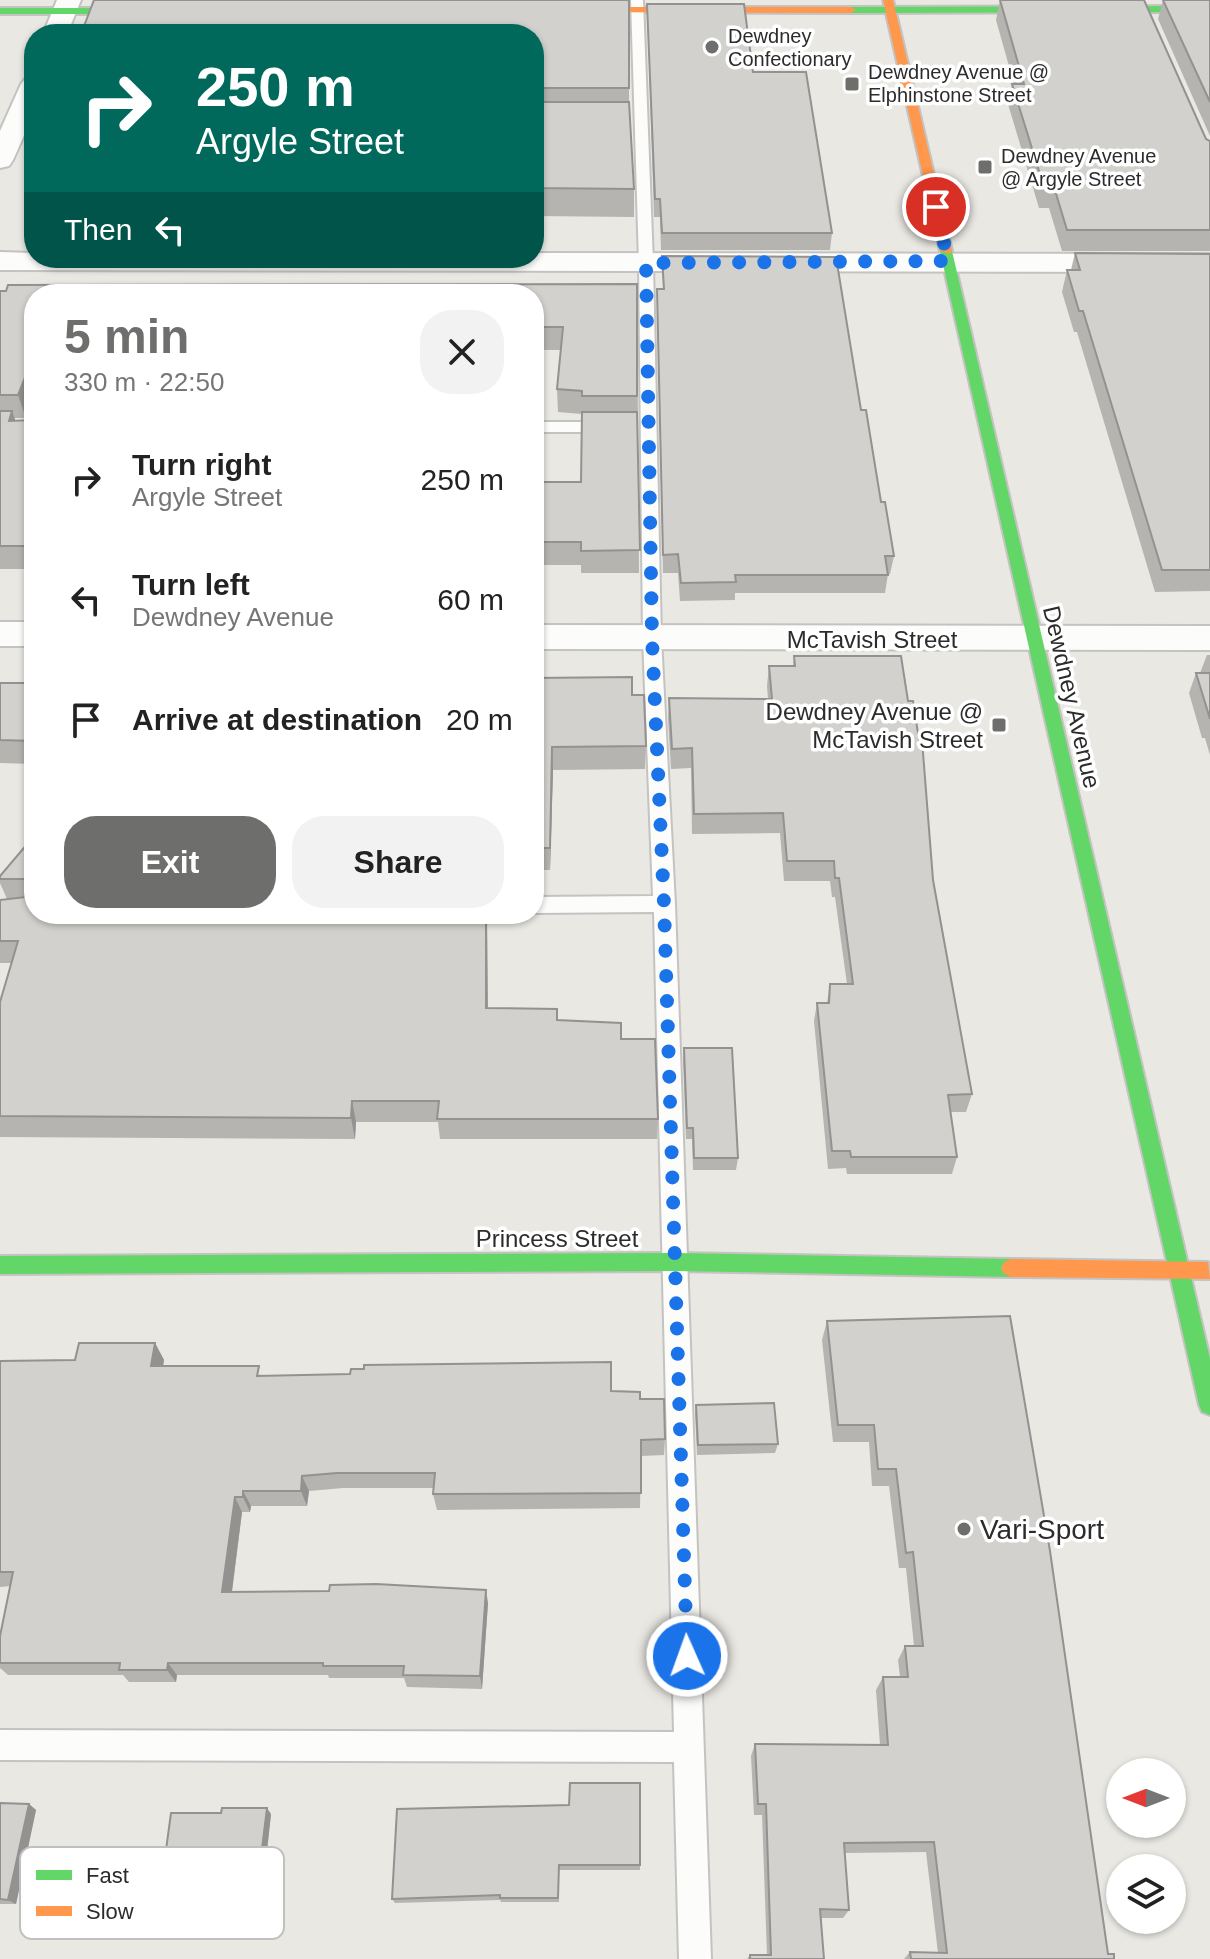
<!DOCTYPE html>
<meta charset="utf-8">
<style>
:root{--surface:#fff;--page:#f2f2f2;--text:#222;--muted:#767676;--accent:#6e6e6c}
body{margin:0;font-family:Arial,sans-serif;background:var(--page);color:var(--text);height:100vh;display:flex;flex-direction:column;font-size:30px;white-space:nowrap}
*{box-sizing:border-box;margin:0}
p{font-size:26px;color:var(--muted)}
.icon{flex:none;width:44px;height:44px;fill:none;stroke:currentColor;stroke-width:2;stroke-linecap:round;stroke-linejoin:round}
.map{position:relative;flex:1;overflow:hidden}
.side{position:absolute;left:24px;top:284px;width:520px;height:640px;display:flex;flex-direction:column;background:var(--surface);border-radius:32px;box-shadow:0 2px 6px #0004}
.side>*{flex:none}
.hud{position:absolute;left:24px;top:24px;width:520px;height:244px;border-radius:32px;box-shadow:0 2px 6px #0004;background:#00695c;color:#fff;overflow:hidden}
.needle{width:52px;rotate:270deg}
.fabs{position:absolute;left:1106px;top:1758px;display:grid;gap:16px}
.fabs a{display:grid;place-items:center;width:80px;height:80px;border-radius:50%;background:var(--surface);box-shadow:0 2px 6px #0004;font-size:40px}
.pin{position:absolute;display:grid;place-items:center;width:68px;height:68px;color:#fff;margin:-34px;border:4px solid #fff;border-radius:50%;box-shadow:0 2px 8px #0007}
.me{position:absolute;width:88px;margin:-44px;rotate:358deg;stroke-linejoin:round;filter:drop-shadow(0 0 6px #0008)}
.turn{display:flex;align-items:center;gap:28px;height:168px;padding:0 40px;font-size:36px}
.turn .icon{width:104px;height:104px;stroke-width:2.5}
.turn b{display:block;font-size:56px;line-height:68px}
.then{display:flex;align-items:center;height:76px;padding:0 40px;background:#0003;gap:16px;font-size:30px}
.round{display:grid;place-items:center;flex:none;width:84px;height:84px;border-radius:32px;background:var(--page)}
.head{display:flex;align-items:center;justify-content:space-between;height:136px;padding:0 40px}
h1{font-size:48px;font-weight:800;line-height:60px;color:var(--accent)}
.primary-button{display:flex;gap:16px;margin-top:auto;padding:16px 40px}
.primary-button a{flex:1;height:92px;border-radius:32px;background:var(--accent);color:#fff;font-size:32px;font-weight:800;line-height:92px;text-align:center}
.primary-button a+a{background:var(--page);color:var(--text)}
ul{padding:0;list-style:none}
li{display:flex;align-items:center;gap:24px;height:120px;padding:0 40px}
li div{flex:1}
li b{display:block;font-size:30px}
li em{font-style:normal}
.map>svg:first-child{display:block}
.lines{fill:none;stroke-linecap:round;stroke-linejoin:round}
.lane-casing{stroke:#c4c3c2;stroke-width:4}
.street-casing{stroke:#c4c3c2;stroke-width:4}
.fast-casing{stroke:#c4c3c2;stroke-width:4}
.slow-casing{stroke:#c4c3c2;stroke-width:4}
.lane{fill:#fcfcfb;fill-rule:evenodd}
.street{fill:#fcfcfb;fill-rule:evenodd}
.fast{fill:#63d668;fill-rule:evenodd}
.slow{fill:#ff974d;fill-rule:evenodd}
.wall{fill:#b5b4b0}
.shaded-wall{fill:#939290}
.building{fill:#d2d1cd;stroke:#939290;stroke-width:2}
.route{stroke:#1a73e8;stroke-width:14;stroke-dasharray:0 25.2}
.poi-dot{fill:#6e6e6c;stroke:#fff;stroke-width:3}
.labels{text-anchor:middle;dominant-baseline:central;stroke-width:7;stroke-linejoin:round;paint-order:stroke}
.far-poi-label{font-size:20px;fill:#2c2c2c;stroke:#fff;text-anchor:start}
.street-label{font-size:24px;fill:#2c2c2c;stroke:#fff}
.poi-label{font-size:24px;fill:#2c2c2c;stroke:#fff;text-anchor:end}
.near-poi-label{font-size:28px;fill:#2c2c2c;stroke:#fff;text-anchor:start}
.key{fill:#fff;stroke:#c0c0c0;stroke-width:2}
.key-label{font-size:22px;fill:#2c2c2c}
</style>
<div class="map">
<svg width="1210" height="1959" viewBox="0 0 1210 1959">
<rect width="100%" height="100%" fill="#e9e8e3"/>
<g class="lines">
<!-- lane casing -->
<g class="lane-casing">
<path id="lane" d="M631,0H643L653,263L661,638L675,904L711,1959H679L674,1762L0,1760V1730L674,1732L654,912L534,913V897L653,896L643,638L639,263Z
M534,422H611L619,427L611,432H534Z"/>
</g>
<!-- street casing -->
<g class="street-casing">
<path id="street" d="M57,0H81L67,34H43Z
M34,76V113L13,160L9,166L0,168V131L21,84L25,79Z
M0,252L34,253V258H534V253L1210,254V272L0,270Z
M0,622H34V646H0Z
M534,625L1210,626V650L534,649Z"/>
</g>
<!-- fast casing -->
<g class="fast-casing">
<path id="fast" d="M1210,6V12L851,13L846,10L851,7Z
M0,8H150L155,11L150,14H0Z
M946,247L952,251L1210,1359V1415L1202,1412L1199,1405L940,251Z
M674,1253L1011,1259L1018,1262L1021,1268L1018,1274L1011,1277L674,1271L0,1274V1256Z"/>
</g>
<!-- slow casing -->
<g class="slow-casing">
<path id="slow" d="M883,0H893L952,251L950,254L940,251Z
M570,7H851L856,10L851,13L566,12V8Z
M1011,1259L1208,1262L1210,1279L1011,1277L1004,1274L1001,1268L1004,1262Z"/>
</g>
<!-- lane -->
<use href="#lane" class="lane"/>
<!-- street -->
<use href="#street" class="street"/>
<!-- fast -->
<use href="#fast" class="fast"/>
<!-- slow -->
<use href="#slow" class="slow"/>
</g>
<!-- wall -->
<path class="wall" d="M629,0V102L634,189V217L534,216V34Z
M1000,0L1210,141V251H1062L1049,208H1039L1008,104L1012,84H1014L996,20Z
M1163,0H1210V136L1158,19Z
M647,4L753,72L832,233L830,250H661L660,217H654Z
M1075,253L1210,254V591L1155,592L1077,332H1074L1062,292L1067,270H1071Z
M662,256L861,410L894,556L890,574H888L885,593H735V600L680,601L678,573H663L657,307V289H663Z
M637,284L639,573H581V565H534V482H581L582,414L558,412L557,389L561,350H534V294H34L26,418H15V421L34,420V569H0V291Z
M1207,655H1210V755L1205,738H1202L1189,693L1196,673H1200Z
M794,656L933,880L972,1094L966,1112H951L957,1157L952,1174H847L846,1168L828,1169L814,1021L817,1003H827L830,984H847L835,897H832L830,881H784L780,833L692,834L691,768L671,769L668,718L669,698L768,699L767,686L769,666H793Z
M534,678L632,695L646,746L645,769L553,770L550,870H534Z
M0,683H34V764L0,763Z
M34,836V914H487L488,1008L558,1020L621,1039L658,1119L657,1139H440L438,1122H356L355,1139L0,1137V1002L11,963H0V900L7,899L0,883V876Z
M684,1048L738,1158L736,1170H693L692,1139H686L683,1060Z
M1010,1316L1108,1954L1114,1959H904L910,1952L938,1953L926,1852L845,1853L849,1910L843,1918H821L824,1959H747L750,1955H767L762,1815H754L751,1756L755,1744L880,1745L876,1690L883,1677H900L898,1660L905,1646H914L906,1568H899L889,1486H872L869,1442H833L822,1340L827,1321Z
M155,1343L164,1360L163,1366L263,1375L611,1391L640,1399L665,1439L664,1455L641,1456L640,1508L437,1510L433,1494L434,1488H343L309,1491L307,1506H251L250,1512H242L232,1592L488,1603L482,1689L407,1687L404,1678H329L328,1675H177L176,1682H129L123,1675H8L0,1668V1636L10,1586L0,1587V1361L75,1360Z
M696,1405L778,1444L775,1453L697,1455L695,1414Z
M0,1803L29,1804L36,1810L16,1904H0Z
M397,1809L640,1865V1870H559V1902H501L500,1900L395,1903L392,1899Z
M271,1814L264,1878H260L256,1913H215L209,1909L210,1898L166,1899L160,1894Z"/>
<!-- shaded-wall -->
<path class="shaded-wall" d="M34,355V396L26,418L18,395Z
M12,411L20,434L9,421Z
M552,747L553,770L550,870V848Z
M486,914H487V923L488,1029L486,1008Z
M352,1101L356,1122L355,1139L351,1118Z
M155,1343L164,1360L160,1383L151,1366Z
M302,1476L309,1491L307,1506L301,1491Z
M243,1491L251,1506L250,1512L243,1497Z
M235,1497L242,1512L230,1606L222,1592Z
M486,1590L488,1603L482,1689L480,1676Z
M168,1663L177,1675L176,1682L167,1670Z
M29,1804L36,1810L16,1904L8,1900Z
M267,1808L271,1814L264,1878L259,1873Z
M256,1873L260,1878L256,1913L251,1909Z"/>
<!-- building -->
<path class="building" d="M94,0H629V88H534V34H81Z
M1000,0H1144L1206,139L1210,141V230H1067L1054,187H1044L1012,84H1024Z
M1163,0H1210V102Z
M647,4H744L753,72H806L832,233H662L660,199H655Z
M534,102H629L634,189L534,188Z
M1075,253L1210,254V570H1162L1083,311H1079L1067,270H1080Z
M662,256L836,257L861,410H866L881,502H885L894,556H885L888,575H735L736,582L681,583L678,554L663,555L657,289H664Z
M637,284V396H582V391L557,389L563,327H534V294H34V355L18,395H0V291H6L8,285Z
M0,411H12L9,421L34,420V546H0Z
M582,412H637L640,550L581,551V542H534V482H581Z
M794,656H901L908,701H913L919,740H922L933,880L972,1094L948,1095L957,1157H851L850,1151H832L817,1003H829L830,984H853L839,878H835L834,861H787L783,813L694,814L692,748L672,749L669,698L772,699L769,666H795Z
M1196,673H1210V719Z
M632,677V695H644L646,746L552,747L550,848H534V678Z
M0,683H34V741L0,740Z
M34,836V890L28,889L27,879H0V876Z
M34,896V914H486V1008L557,1009V1020L621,1023V1039H655L658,1119H437L439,1101H352L351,1118L0,1116V1002L18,941H0V900Z
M684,1048H732L738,1158H694L693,1128H687Z
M1010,1316L1050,1551L1108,1954H1114V1959H911L910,1952L947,1953L934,1842L844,1843L849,1910L820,1909L824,1959H750V1955H771L766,1804H758L755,1744L888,1745L883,1677H908L905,1646H923L913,1552L906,1553L896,1469H878L874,1425H838L827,1321Z
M79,1343H155L151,1366H259L257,1376L350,1374L351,1369H364V1365L611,1362V1391L640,1392V1399H664L665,1439L641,1440V1493L433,1494L435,1473H337L302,1476L301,1491H243V1497H235L222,1592L329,1591L330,1585L376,1584L486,1590L480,1676L403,1675L404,1666H323V1663H168L167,1670H119L120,1663H0V1636L13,1572H0V1361L75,1360Z
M774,1403L778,1444L698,1445L696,1405Z
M570,1783H640V1865H559L558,1898H500V1895L392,1899L397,1809L569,1805Z
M0,1803L29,1804L8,1900L0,1899Z
M222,1808H267L259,1873H256L251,1909H209L211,1893L160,1894L171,1813H221Z"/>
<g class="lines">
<!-- route -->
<path class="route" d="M687,1656L664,904L652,638L646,263L948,261L936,207"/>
</g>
<!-- markers -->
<g class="poi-dot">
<circle cx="712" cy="47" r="8"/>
<rect x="844" y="76" width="16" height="16" rx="4"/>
<rect x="977" y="159" width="16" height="16" rx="4"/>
<rect x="991" y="717" width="16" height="16" rx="4"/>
<circle cx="964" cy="1529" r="8"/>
</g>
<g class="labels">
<!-- far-poi labels -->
<g class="far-poi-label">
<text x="728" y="36">Dewdney<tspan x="728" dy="23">Confectionary</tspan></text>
<text x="868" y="72">Dewdney Avenue @<tspan x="868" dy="23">Elphinstone Street</tspan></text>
<text x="1001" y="156">Dewdney Avenue<tspan x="1001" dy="23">@ Argyle Street</tspan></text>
</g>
<!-- street labels -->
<g class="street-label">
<text x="872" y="639">McTavish Street</text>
<text transform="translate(1072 697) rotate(77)">Dewdney Avenue</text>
<text x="557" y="1238">Princess Street</text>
</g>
<!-- poi labels -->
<g class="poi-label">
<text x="983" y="711">Dewdney Avenue @<tspan x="983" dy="28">McTavish Street</tspan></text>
</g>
<!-- near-poi labels -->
<g class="near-poi-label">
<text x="980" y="1529">Vari-Sport</text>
</g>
</g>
<!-- legend -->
<rect x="20" y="1847" width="264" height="92" rx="12" class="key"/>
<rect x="36" y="1870" width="36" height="10" fill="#63d668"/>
<rect x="36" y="1906" width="36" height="10" fill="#ff974d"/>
<g class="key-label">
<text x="86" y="1883">Fast</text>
<text x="86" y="1919">Slow</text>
</g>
</svg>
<div class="fabs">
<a><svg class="needle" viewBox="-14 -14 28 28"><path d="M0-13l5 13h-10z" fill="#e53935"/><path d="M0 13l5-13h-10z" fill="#767676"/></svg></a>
<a><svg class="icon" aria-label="layers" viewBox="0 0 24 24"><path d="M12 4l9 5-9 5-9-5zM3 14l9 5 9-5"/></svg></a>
</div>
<div class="pin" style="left:936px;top:207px;background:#d93025"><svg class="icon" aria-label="arrive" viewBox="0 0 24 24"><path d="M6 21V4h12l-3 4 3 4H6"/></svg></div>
<svg class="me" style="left:687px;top:1656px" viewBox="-20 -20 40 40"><circle r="17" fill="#1a73e8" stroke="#fff" stroke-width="3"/><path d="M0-11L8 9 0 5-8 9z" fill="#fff"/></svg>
<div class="hud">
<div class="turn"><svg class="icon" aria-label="right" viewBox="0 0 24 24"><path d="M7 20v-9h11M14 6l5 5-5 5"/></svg><div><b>250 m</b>Argyle Street</div></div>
<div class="then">Then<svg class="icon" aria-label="left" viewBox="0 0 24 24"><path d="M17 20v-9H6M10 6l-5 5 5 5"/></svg></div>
</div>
<section class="side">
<div class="head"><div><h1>5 min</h1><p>330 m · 22:50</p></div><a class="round"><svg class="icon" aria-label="close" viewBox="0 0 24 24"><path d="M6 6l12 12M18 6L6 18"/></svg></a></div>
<ul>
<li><svg class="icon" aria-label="right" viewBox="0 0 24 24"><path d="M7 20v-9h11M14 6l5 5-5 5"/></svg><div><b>Turn right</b><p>Argyle Street</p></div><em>250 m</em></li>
<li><svg class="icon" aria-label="left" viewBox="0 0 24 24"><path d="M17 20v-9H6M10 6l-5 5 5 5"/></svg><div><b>Turn left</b><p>Dewdney Avenue</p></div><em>60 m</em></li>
<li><svg class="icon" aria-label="arrive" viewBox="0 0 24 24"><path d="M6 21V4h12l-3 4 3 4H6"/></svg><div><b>Arrive at destination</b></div><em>20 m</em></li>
</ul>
<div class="primary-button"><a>Exit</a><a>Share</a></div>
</section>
</div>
